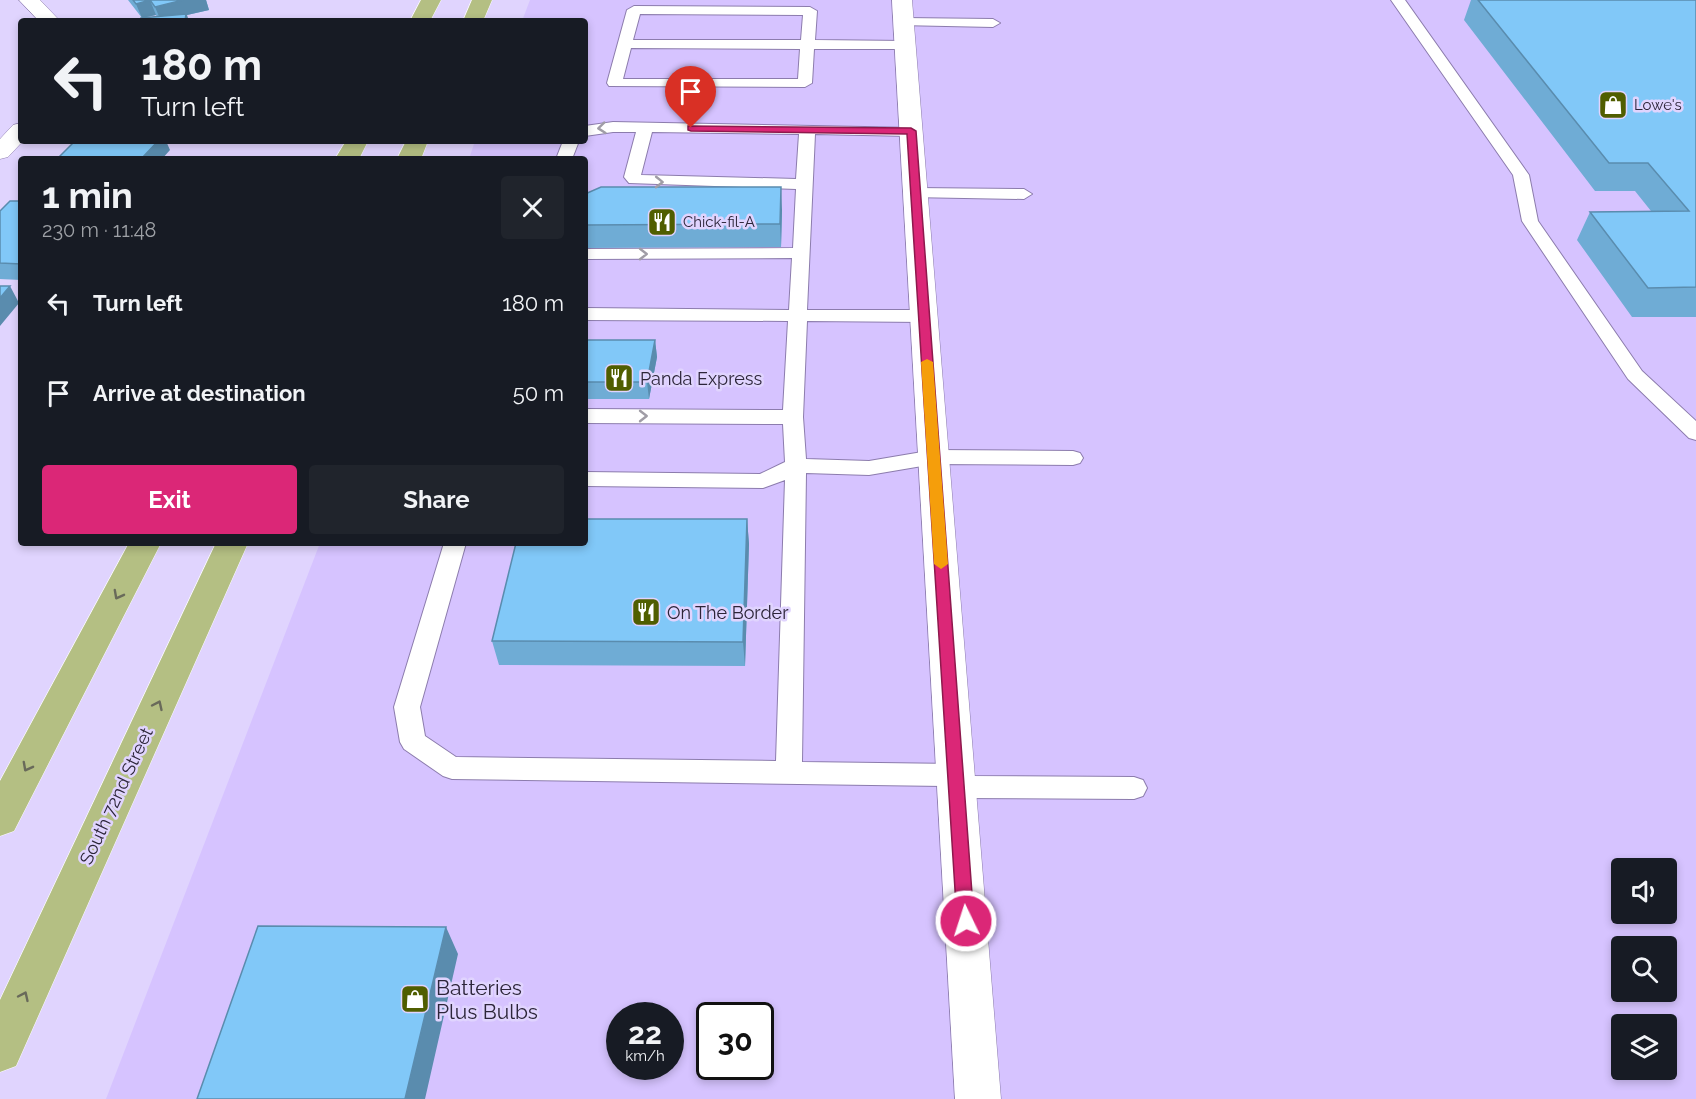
<!DOCTYPE html>
<meta charset="utf-8">
<style>
:root{--surface:#171b24;--page:#20242c;--text:#f1f3f6;--muted:#9ea1a6;--accent:#db2777}
body{margin:0;font-family:Raleway,sans-serif;background:var(--page);color:var(--text);height:100vh;display:flex;flex-direction:column;font-size:22px;white-space:nowrap}
*{box-sizing:border-box;margin:0}
p{font-size:20px;color:var(--muted)}
.icon{flex:none;width:33px;height:33px;fill:none;stroke:currentColor;stroke-width:2;stroke-linecap:round;stroke-linejoin:round}
.map{position:relative;flex:1;overflow:hidden}
.drawer{position:absolute;left:18px;top:156px;width:570px;height:390px;display:flex;flex-direction:column;background:var(--surface);border-radius:6px;box-shadow:0 3px 9px #0003}
.drawer>*{flex:none}
.hud{position:absolute;left:18px;top:18px;width:570px;height:126px;border-radius:6px;box-shadow:0 3px 9px #0003;background:#171b24;color:var(--text);overflow:hidden}
.fabs{position:absolute;left:1611px;top:858px;display:grid;gap:12px}
.fabs a{display:grid;place-items:center;width:66px;height:66px;border-radius:6px;background:var(--surface);box-shadow:0 3px 9px #0003;font-size:30px}
.speed{position:absolute;left:606px;top:1002px;display:flex;gap:12px;font-size:30px;font-weight:700;text-align:center}
.speed>*{display:grid;place-content:center;width:78px;height:78px;border-radius:50%;background:var(--surface);box-shadow:0 3px 9px #0003;line-height:1}
.speed small{font-size:15px;font-weight:400}
.speed .limit{border:3px solid #111;border-radius:9px;background:#fff;color:#111}
.pin{position:absolute;display:grid;place-items:center;width:51px;height:51px;color:#fff;margin:-62px -26px;border-radius:50% 50% 50% 0;rotate:-45deg;box-shadow:0 0 6px #0007}
.pin .icon{rotate:45deg}
.me{position:absolute;width:66px;margin:-33px;rotate:356deg;stroke-linejoin:round;filter:drop-shadow(0 0 4px #0008)}
.turn{display:flex;align-items:center;gap:21px;height:126px;padding:0 24px;font-size:27px}
.turn .icon{width:78px;height:78px;stroke-width:2.5}
.turn b{display:block;font-size:42px;line-height:51px}
.round{display:grid;place-items:center;flex:none;width:63px;height:63px;border-radius:6px;background:var(--page)}
.overview{display:flex;align-items:center;justify-content:space-between;height:102px;padding:0 24px}
h1{font-size:36px;font-weight:700;line-height:45px}
.button{display:flex;gap:12px;margin-top:auto;padding:12px 24px}
.button a{flex:1;height:69px;border-radius:6px;background:var(--accent);color:#fff;font-size:24px;font-weight:700;line-height:69px;text-align:center}
.button a+a{background:var(--page);color:var(--text)}
ul{padding:0;list-style:none}
li{display:flex;align-items:center;gap:18px;height:90px;padding:0 24px}
li div{flex:1}
li b{display:block;font-size:22px}
li em{font-style:normal}
.map>svg:first-child{display:block}
.built{fill:#d6c3ff;fill-rule:evenodd}
.lines{fill:none;stroke-linecap:round;stroke-linejoin:round}
.service-casing{stroke:#8c7cad;stroke-width:2}
.minor-casing{stroke:#8c7cad;stroke-width:1}
.primary-casing{stroke:#fff;stroke-width:1}
.service{fill:#fff;fill-rule:evenodd}
.minor{fill:#fff;fill-rule:evenodd}
.primary{fill:#b4bf83;fill-rule:evenodd}
.wall{fill:#6facd5}
.shaded-wall{fill:#5a8cae}
.building{fill:#81c8f8;stroke:#5a8cae;stroke-width:1.5}
.oneway{stroke:#a09da6}
.oneway2{stroke:#696a5a}
.route{fill:#db2777;stroke:#8e194d;stroke-width:1.5}
.slow{fill:#f59e0b}
.labels{text-anchor:middle;dominant-baseline:central;stroke-width:5;stroke-linejoin:round;paint-order:stroke}
.far-poi-label{font-size:15px;fill:#2c2539;stroke:#e0d4fe;text-anchor:start}
.poi-label{font-size:18px;fill:#2c2539;stroke:#e0d4fe;text-anchor:start}
.street-label{font-size:18px;fill:#2c2539;stroke:#e0d4fe}
.near-poi-label{font-size:21px;fill:#2c2539;stroke:#e0d4fe;text-anchor:start}
</style>
<div class="map">
<svg width="1696" height="1099" viewBox="0 0 1696 1099">
<rect width="100%" height="100%" fill="#e0d4fe"/>
<!-- built -->
<path class="built" d="M530,0H1696V1099H106L320,543H585V159H469L475,141H585V21H522ZM1622,868H1666V914H1622ZM1622,946H1666V992H1622ZM620,1016H670V1066H620ZM710,1016H760V1066H710ZM1622,1024H1666V1070H1622Z"/>
<g class="lines">
<!-- service casing -->
<g class="service-casing">
<path id="service" d="M1391,0H1405L1529,175L1538,221L1642,371L1696,421V440L1689,438L1628,379L1522,221L1513,175Z
M634,6L810,7L817,11L815,40L905,41L912,45L905,49H814L812,83L805,87L609,86L607,83L627,10ZM640,14L803,15L801,40H633ZM631,48L800,49L798,79H623Z
M904,18L993,19L1000,23L993,27L899,25L897,22L899,19Z
M613,122L916,128L919,131L911,136L815,134L807,310H924L931,312L933,316L931,320L924,322L807,321L803,417L806,459L869,461L934,450L1073,451L1080,453L1083,458L1080,463L1073,465L934,464L869,475L806,473L802,762L956,764L965,767L969,776L1134,777L1143,780L1147,788L1143,796L1134,799L957,798L948,795L944,786L452,779L443,776L404,749L400,742L394,707L444,543H466L420,707L425,736L456,757L776,761L785,480L763,488L585,486V472L760,474L785,462L783,424L585,423V409L783,410L788,321L585,320V308L789,310L792,258L585,259V249L793,248L796,189L629,183L624,177L636,132H613L585,136V126ZM652,132L799,134L796,179L641,175Z
M563,141H579L572,159H556Z
M916,188L1024,189L1032,194L1024,199L910,197L908,193L910,189Z"/>
</g>
<!-- minor casing -->
<g class="minor-casing">
<path id="minor" d="M19,0H40L60,21H39Z
M892,0H912L1001,1099H955Z
M21,123V141H23L8,157L0,159V139L13,125Z"/>
</g>
<!-- primary casing -->
<g class="primary-casing">
<path id="primary" d="M421,0H441L430,21H410Z
M472,0H492L483,21H463Z
M346,141H368L359,159H335Z
M406,141H428L421,159H397Z
M129,543H161L14,831L0,836V781Z
M216,543H248L16,1066L0,1072V1000Z"/>
</g>
<!-- service -->
<use href="#service" class="service"/>
<!-- minor -->
<use href="#minor" class="minor"/>
<!-- primary -->
<use href="#primary" class="primary"/>
</g>
<!-- wall -->
<path class="wall" d="M128,0H206L209,10L187,15L157,17L156,15L142,18Z
M1471,0H1696V317H1632L1577,240L1590,212L1651,211L1635,191H1595L1464,20Z
M585,194L782,210L781,247L585,248Z
M21,201V280L0,279V211Z
M585,340H655L657,357L649,399H585Z
M747,519L749,544L745,666L499,665L492,641Z"/>
<!-- shaded-wall -->
<path class="shaded-wall" d="M150,0L156,15L142,18L136,4Z
M183,0H206L209,10L187,15L189,21H161L155,7Z
M158,141H166L170,150L162,159H141Z
M781,187L782,210L781,247L780,224Z
M10,286L19,303L0,326V298Z
M655,340L657,357L649,399L647,382Z
M747,519L749,544L745,666L743,642Z
M446,927L458,954L425,1099H405Z"/>
<!-- building -->
<path class="building" d="M133,0H183L155,7L150,0L136,4Z
M1478,0H1696V287L1648,288L1590,212L1689,211L1648,163H1609Z
M186,14L185,21H141V18Z
M224,19V21H204Z
M75,141H158L141,159H57Z
M601,187H781L780,224L585,225V194Z
M10,201H21V264L0,263V211Z
M0,286H10L0,298Z
M585,340H655L647,382H585Z
M585,519H747L743,642L492,641L516,543H585Z
M258,926L446,927L405,1099H197Z"/>
<!-- one-way arrows -->
<defs><path id="oneway-chevron" d="M-2-3.5L2.5 0L-2 3.5" fill="none" stroke-width="1.6" stroke-linecap="round" stroke-linejoin="round" transform="scale(1.5)"/></defs>
<g class="oneway">
<use href="#oneway-chevron" transform="translate(602 128) rotate(174)"/>
<use href="#oneway-chevron" transform="translate(659 182) rotate(1)"/>
<use href="#oneway-chevron" transform="translate(643 254)"/>
<use href="#oneway-chevron" transform="translate(643 416)"/>
</g>
<g class="oneway2">
<use href="#oneway-chevron" transform="translate(118 595) rotate(118)"/>
<use href="#oneway-chevron" transform="translate(158 705) rotate(-65)"/>
<use href="#oneway-chevron" transform="translate(27 767) rotate(118)"/>
<use href="#oneway-chevron" transform="translate(24 996) rotate(-65)"/>
</g>
<!-- route -->
<path class="route" d="M688,126L911,128L916,131L974,921L972,927L966,929L960,927L957,921L907,134L691,131L688,130Z"/>
<!-- slow -->
<path class="slow" d="M927,359L933,362L948,564L941,569L934,564L921,362Z"/>
<!-- icons -->
<defs>
<g id="shop-square" transform="scale(1.5)"><rect x="-9" y="-9" width="18" height="18" rx="4" fill="#505e00" stroke="#e0d4fe"/><path d="M-5-2.5h2.3a2.7 3.5 0 0 1 5.4 0H5L5.5 6h-11ZM-1.5-2.5h3a1.5 2.3 0 0 0-3 0Z" fill="#fff"/></g>
<g id="restaurant-square" transform="scale(1.5)"><rect x="-9" y="-9" width="18" height="18" rx="4" fill="#505e00" stroke="#e0d4fe"/><path d="M-5-6h1v4h1v-4h1v4h1v-4h1v5L-1.5 .5V6h-2V.5L-5-1ZM5-6V6H3V1.5H1.5Q1.5-4 5-6Z" fill="#fff"/></g>
</defs>
<g fill-rule="evenodd">
<use href="#shop-square" x="1613" y="105"/>
<use href="#restaurant-square" x="662" y="222"/>
<use href="#restaurant-square" x="619" y="378"/>
<use href="#restaurant-square" x="646" y="612"/>
<use href="#shop-square" x="415" y="999"/>
</g>
<g class="labels">
<!-- far-poi labels -->
<g class="far-poi-label">
<text x="1634" y="105">Lowe's</text>
<text x="683" y="222">Chick-fil-A</text>
</g>
<!-- poi labels -->
<g class="poi-label">
<text x="640" y="378">Panda Express</text>
<text x="667" y="612">On The Border</text>
</g>
<!-- street labels -->
<g class="street-label">
<text transform="translate(116 796) rotate(-65)">South 72nd Street</text>
</g>
<!-- near-poi labels -->
<g class="near-poi-label">
<text x="436" y="987">Batteries<tspan x="436" dy="24">Plus Bulbs</tspan></text>
</g>
</g>
</svg>
<div class="fabs">
<a><svg class="icon" aria-label="sound" viewBox="0 0 24 24"><path d="M4 9h4l5-4v14l-5-4H4zM17 9q2 3 0 6"/></svg></a>
<a><svg class="icon" aria-label="search" viewBox="0 0 24 24"><circle cx="10" cy="10" r="6"/><path d="M15 15l6 6"/></svg></a>
<a><svg class="icon" aria-label="layers" viewBox="0 0 24 24"><path d="M12 4l9 5-9 5-9-5zM3 14l9 5 9-5"/></svg></a>
</div>
<div class="speed"><div>22<small>km/h</small></div><div class="limit">30</div></div>
<div class="pin" style="left:691px;top:128px;background:#d93025"><svg class="icon" aria-label="arrive" viewBox="0 0 24 24"><path d="M6 21V4h12l-3 4 3 4H6"/></svg></div>
<svg class="me" style="left:966px;top:921px" viewBox="-20 -20 40 40"><circle r="17" fill="#db2777" stroke="#fff" stroke-width="3"/><path d="M0-11L8 9 0 5-8 9z" fill="#fff"/></svg>
<div class="hud">
<div class="turn"><svg class="icon" aria-label="left" viewBox="0 0 24 24"><path d="M17 20v-9H6M10 6l-5 5 5 5"/></svg><div><b>180 m</b>Turn left</div></div>
</div>
<section class="drawer">
<div class="overview"><div><h1>1 min</h1><p>230 m · 11:48</p></div><a class="round"><svg class="icon" aria-label="close" viewBox="0 0 24 24"><path d="M6 6l12 12M18 6L6 18"/></svg></a></div>
<ul>
<li><svg class="icon" aria-label="left" viewBox="0 0 24 24"><path d="M17 20v-9H6M10 6l-5 5 5 5"/></svg><div><b>Turn left</b></div><em>180 m</em></li>
<li><svg class="icon" aria-label="arrive" viewBox="0 0 24 24"><path d="M6 21V4h12l-3 4 3 4H6"/></svg><div><b>Arrive at destination</b></div><em>50 m</em></li>
</ul>
<div class="button"><a>Exit</a><a>Share</a></div>
</section>
</div>
